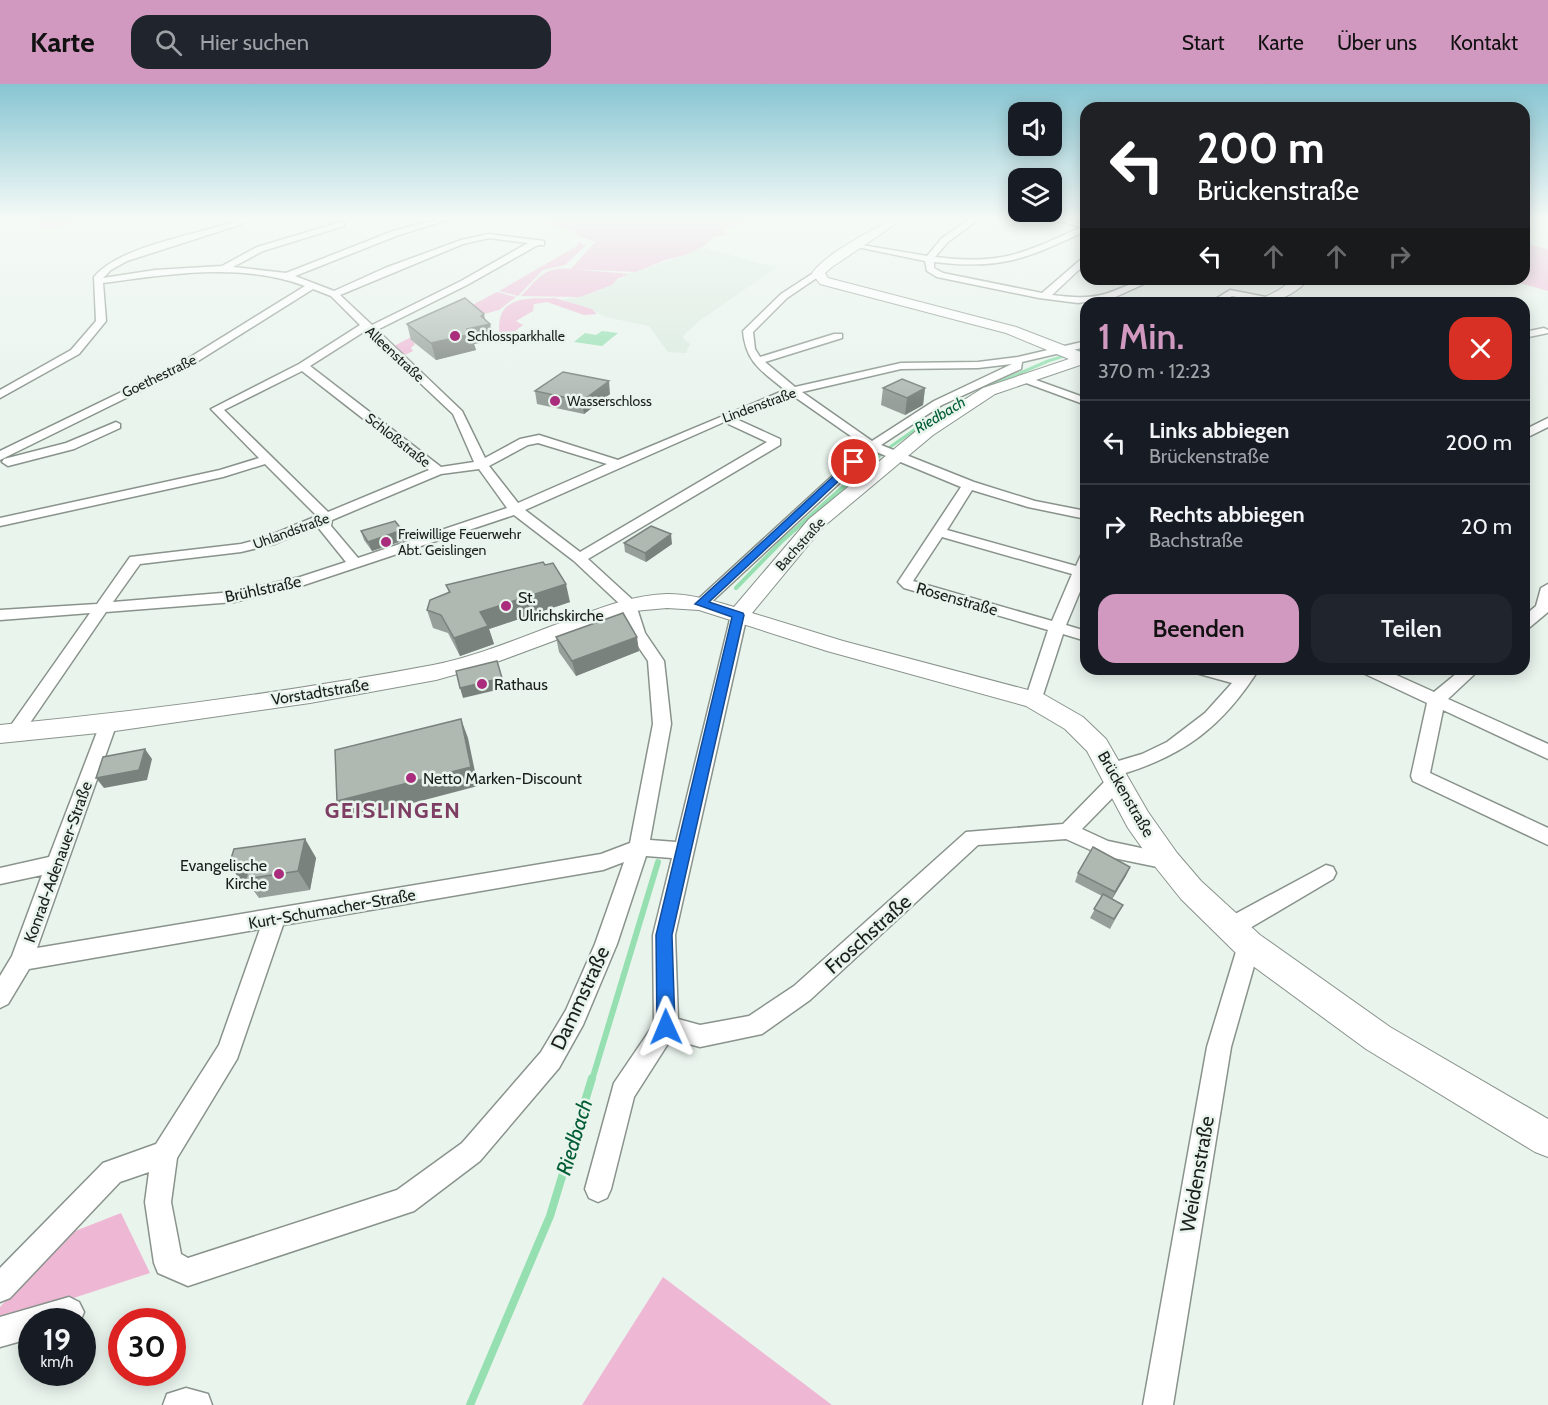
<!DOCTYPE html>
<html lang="de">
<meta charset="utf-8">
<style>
:root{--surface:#171b24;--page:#20242c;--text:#f1f3f6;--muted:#9ea1a6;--line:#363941;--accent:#d199c0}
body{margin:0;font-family:Cabin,sans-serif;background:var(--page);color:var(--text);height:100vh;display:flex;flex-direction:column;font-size:22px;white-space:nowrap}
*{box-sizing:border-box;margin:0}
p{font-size:20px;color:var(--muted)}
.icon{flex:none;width:33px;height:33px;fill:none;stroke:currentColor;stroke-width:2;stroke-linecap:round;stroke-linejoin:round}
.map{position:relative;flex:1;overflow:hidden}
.panel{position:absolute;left:1080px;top:213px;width:450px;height:378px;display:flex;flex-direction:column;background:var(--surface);border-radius:18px;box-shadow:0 3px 15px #0003}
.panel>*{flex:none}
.guide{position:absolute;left:1080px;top:18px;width:450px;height:183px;border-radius:18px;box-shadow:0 3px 15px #0003;background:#202124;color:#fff;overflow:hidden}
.tools{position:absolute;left:1008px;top:18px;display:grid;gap:12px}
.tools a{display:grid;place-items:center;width:54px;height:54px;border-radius:12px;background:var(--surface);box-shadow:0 3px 15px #0003;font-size:30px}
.speed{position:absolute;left:18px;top:1224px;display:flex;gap:12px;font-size:30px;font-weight:700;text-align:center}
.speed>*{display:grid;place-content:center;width:78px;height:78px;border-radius:50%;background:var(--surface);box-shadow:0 3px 15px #0003;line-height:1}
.speed small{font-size:15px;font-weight:400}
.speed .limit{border:9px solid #d22;background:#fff;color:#111}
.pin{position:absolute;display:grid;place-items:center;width:51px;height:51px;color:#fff;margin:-26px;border:3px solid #fff;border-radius:50%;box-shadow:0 2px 6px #0007}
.me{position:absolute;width:66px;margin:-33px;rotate:359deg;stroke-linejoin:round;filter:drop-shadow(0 0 4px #0008)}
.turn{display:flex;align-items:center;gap:21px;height:126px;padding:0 18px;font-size:27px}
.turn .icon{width:78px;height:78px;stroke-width:2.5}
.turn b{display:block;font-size:42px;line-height:51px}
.lanes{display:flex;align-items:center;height:57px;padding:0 18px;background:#0003;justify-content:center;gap:30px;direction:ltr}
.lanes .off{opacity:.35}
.round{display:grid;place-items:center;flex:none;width:63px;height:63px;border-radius:18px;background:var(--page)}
.headline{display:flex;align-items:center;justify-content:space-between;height:102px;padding:0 18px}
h1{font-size:36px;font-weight:600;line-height:45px;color:var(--accent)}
.action{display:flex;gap:12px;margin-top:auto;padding:12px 18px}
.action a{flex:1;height:69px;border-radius:18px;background:var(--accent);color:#111;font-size:24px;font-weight:600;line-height:69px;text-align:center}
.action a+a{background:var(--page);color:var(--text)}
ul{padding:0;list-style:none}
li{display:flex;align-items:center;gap:18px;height:84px;padding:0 18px;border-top:2px solid var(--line)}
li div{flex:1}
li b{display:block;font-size:22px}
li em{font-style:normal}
header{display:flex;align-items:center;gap:36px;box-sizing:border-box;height:84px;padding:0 30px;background:var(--accent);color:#111}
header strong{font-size:28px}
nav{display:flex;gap:33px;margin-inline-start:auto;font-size:21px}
.search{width:420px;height:54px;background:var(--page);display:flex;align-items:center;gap:15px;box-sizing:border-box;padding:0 21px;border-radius:18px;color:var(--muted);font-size:22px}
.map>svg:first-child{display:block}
.built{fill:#d9eade}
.green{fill:#eeb8d5}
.water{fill:#95dfb0}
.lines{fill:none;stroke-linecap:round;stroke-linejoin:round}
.stream-far4{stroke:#95dfb0;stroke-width:2}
.stream-far3{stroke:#95dfb0;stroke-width:3}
.stream-far2{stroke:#95dfb0;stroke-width:4}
.stream-far1{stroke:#95dfb0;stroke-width:6}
.stream{stroke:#95dfb0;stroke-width:8}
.street-casing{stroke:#89938c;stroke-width:3}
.secondary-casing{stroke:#89938c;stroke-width:2}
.street{fill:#fff;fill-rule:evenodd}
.secondary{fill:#fff;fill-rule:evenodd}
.wall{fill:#969f99}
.shaded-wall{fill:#7a827d}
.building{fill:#afb9b2;stroke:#7a827d;stroke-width:1.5}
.route{fill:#1a73e8;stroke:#114b97;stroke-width:1.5}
.poi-dot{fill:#a92c7d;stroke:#e9f4ed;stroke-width:2}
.labels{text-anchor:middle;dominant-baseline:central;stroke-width:5;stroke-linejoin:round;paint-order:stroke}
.far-poi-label{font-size:14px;fill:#1b1f1c;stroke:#e9f4ed;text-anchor:start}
.far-street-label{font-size:14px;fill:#1b1f1c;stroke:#e9f4ed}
.far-water-label{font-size:15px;font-style:italic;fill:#005d34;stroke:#e9f4ed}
.street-label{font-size:16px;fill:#1b1f1c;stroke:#e9f4ed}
.poi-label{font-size:16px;fill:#1b1f1c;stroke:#e9f4ed;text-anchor:start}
.near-street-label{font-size:20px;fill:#1b1f1c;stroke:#e9f4ed}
.near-water-label{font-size:21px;font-style:italic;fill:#005d34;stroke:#e9f4ed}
.district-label{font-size:22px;font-weight:bold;letter-spacing:1.5px;fill:#7e3e64;stroke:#e9f4ed}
</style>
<header>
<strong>Karte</strong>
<div class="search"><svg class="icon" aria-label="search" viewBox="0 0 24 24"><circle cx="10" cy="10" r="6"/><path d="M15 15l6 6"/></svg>Hier suchen</div>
<nav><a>Start</a><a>Karte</a><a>Über uns</a><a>Kontakt</a></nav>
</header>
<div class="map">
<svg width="1548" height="1321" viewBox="0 0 1548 1321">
<rect width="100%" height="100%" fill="#e9f4ed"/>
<!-- built -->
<path class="built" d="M701,163L776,184L698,238L684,251L683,254L690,260L686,269L668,268L649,242L605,233L591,225L563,216L598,207L629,190L686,171Z"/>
<!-- green -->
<path class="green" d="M29,135H96L46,145Z
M531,135H760L720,146L729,150L713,153L704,162L686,171L665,176L636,188L572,185L629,190L617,195L612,201L580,213L521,212C539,194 544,182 571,185L595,158L575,151L578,149Z
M578,158L586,161L565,181L543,186L518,212L499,207L577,162Z
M1524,159L1548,165V207L1505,195H1524Z
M497,208L516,213L499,226L480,231L469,229L411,256L415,260L411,264L413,267L405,271L394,262Z
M555,214L592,225L597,230L584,231L547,218L534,220L533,227L516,237L523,241L515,247L504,248L508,255L500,260C500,252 498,242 500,235C505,210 537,215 555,214Z
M121,1129L150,1189L0,1238V1223L65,1151Z
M663,1193L832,1321H582Z"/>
<!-- water -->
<path class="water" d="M602,247L618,249L602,262L574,258L585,249L596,251Z"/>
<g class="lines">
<!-- stream-far4 -->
<path class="stream-far4" d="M1230,219L1236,217"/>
<!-- stream-far3 -->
<path class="stream-far3" d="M990,302L1048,277L1086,265
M883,368L933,333L979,308"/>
<!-- stream-far2 -->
<path class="stream-far2" d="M736,504L782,457L885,366"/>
<!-- stream-far1 -->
<path class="stream-far1" d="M592,996L658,778"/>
<!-- stream -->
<path class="stream" d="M470,1321L550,1132L592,994"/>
<!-- street casing -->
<g class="street-casing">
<path id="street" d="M242,135H252L236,142L127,177L111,186L103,194L155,186L222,182L257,163L341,138H344V142L263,167L233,183L286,189L393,147L438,135H450L399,151L295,192L334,207L385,184L461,156L489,150L544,157V161H538L467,201L377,246L462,327L485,374L520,355L539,351L618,376L785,306C762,287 746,279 743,247L781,210L818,186L822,189L821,191L787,214L753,248L755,265L760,273L834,250H842V254L765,278L795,303L901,279L978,278L1018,273L1086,257V263L1022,278L1021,285L942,321L881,361L974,398L1035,417L1086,427V435L1028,423L972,406L947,446L1076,482L1081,471L1086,470V493L1066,541L1086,547V557L1063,550L1040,620H1028L1025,616L1048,546L904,504L898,498L961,403L874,367L706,523H696L693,520L696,517L865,362L792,311L734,334L780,355V361L588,475L635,518L645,549L664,577L671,640L650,756L676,758L731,531L739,526L747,531L675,851L678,935L700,941L749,932L794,902L966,748L1063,740L1110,692L1105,691L1103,686L1105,681L1142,670L1167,658L1205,629L1232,599L1196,589L1194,585H1221L1239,590L1242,585H1259C1223,642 1184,672 1119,691L1124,692L1126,697L1124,702L1082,745L1108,757L1174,771L1177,777L1174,783L1167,785L1104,772L1066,755L978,761L810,916L762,950L700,963L671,955L634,1013L611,1105L607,1114L598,1118L589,1114L585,1105L614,999L654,940L653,851L672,774L646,772L617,860L583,941L559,984L480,1077L414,1127L188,1202L158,1189L154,1179L145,1118L149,1088L120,1098L10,1214L0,1218V1184L103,1079L156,1060L219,961L260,845L29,885L8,920L0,924V892L12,872L42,791L0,800V784L49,773L102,635L108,633L114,635L117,639L37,864L601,770L630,759L653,640L648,577L629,549L623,523L574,477L514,431L304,501L234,518L106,528L21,652L15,654L9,652L6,648L9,644L90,529L0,536V526L97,520L130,473L241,460L264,454L317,432L265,380L223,393L0,442V434L220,386L259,374L211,325L299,280L360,241L331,212L313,205L187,284L0,376V367L179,280L305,202C242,178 168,190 103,199L106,237L79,270L0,314V306L71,266L96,237L94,193C122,160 200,151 242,135ZM489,154L528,159L461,197L372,241L340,211L463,160ZM365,247L453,330L474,378L441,383L310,282ZM1012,280L934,317L872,357L802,308L901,285L978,284ZM302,287L429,386L328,428L224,326ZM724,338L767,358L580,468L525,426ZM538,359L607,380L518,419L489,382L528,361ZM479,385L507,424L358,474L331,442L332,436L441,390ZM317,442L346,478L300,493L234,508L113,518L140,480L241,468L274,460ZM942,453L1072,490L1052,537L913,497ZM624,778L595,860L566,926L541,968L462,1059L397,1106L188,1174L181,1170L171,1118L177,1074L237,975L283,841L603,786Z
M970,135H979L948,158L935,173C1001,181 1023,170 1081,143L1052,135H1065L1086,140V147C1025,175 1002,186 934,178V184L943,189L1042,209L1086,171V179L1052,211C1069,213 1088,215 1105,210C1122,205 1137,195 1155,195L1113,214L1078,219L1039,214L937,193L927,187L925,177L852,162L856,160L927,172L942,154Z
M1230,206L1266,213L1271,216L1266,219L1232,212L1220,219H1209Z
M1544,244L1548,246V249L1524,254V248Z
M1022,291L1086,314V321L1018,296L1017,294Z
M1548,334V343L1524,355V346Z
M116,338L120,340V344L74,365L8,382L2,378L4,375L66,359Z
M1548,500V528L1530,543L1524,545V532L1536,522L1541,504Z
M1361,585H1383L1434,608L1462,585H1480L1448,615L1548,660V675L1443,626L1430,689L1548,744V761L1413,697L1411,692L1427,619L1363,589Z
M1326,781L1333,783L1336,789L1333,795L1238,851L1230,853L1222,851L1219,844L1222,837Z
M1249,851L1257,854L1260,861L1231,963L1173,1321H1143L1207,963L1238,861L1241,854Z
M69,1213L79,1218L84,1228L80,1238H32V1254L0,1263V1233Z
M186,1304L208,1310L212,1321H163L167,1310Z"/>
</g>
<!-- secondary casing -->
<g class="secondary-casing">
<path id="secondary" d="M891,135H903L832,183L825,189L828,194L1016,243L1086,270V279L995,310L933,351L823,443L752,529L843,557L1043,610L1083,633L1106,655L1148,728L1177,769L1201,797L1260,851L1390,943L1548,1035V1073L1535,1068L1366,965L1238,871L1181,815L1157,785L1128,744L1087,667L1065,645L1026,622L827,567L699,526L667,524L634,527L486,582L436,596L310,619L108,648L0,659V641C145,627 289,608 433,581C483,571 531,549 579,532C608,521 636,511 667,510C690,510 712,516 734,523L809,435L921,343L983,304L1069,275L1006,249L820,200L812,189C829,167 867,150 891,135Z
M1295,195H1309C1294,212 1275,219 1253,219L1277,207Z"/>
</g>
<!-- street -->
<use href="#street" class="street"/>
<!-- secondary -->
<use href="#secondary" class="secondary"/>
</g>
<!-- wall -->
<path class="wall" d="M485,235L494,256L474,260L476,266L436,276L411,256L407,240Z
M883,304H925L923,321L905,331L881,321Z
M535,307L610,310L584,330L537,320Z
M361,447L405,456L372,467L364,456Z
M624,459L672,460L646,478L625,468Z
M545,481L570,518L489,545L494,560L460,572L448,549L433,544L427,526L449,509L446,501Z
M556,553L639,567L576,592L559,568Z
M305,755L316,774L310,806L259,814L248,799H243L229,781Z
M1130,783L1112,815L1123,821L1110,845L1090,834L1102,812L1075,798L1078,789Z"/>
<!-- shaded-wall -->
<path class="shaded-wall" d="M484,230L486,241L490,240L494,256L474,260L476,266L436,276L431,259L467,245L481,232Z
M609,297L610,310L584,330L582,317Z
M925,304L923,321L905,331L907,314Z
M402,446L405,456L372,467L368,458Z
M671,450L672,460L646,478L645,469Z
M566,500L570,518L489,545L494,560L460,572L454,554L480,528Z
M637,553L639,567L576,592L572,577Z
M497,577L505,604L463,614L460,604Z
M461,635L468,654L478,702L348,736L337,717Z
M145,665L152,675L147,696L104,704L96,694Z
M305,755L316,774L310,806L298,787Z
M250,777L246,795L248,799H243L229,781Z
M1130,783L1126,792L1111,817L1115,808Z"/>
<!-- building -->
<path class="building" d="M465,214L484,230L481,232L490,240L467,245L472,250L431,259L407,240Z
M563,288L609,297L582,317L535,307Z
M902,295L925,304L907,314L883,304Z
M395,437L402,446L368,458L361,447Z
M651,442L671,450L645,469L624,459Z
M543,478L545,481L553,479L566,500L480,528L488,542L454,554L441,531L427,526L430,516L450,508L446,501Z
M623,529L637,553L572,577L556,553Z
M497,577L502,594L460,604L456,587Z
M461,635L471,683L337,717L335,666Z
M145,665L139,686L96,694L103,673Z
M305,755L298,787L246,795L250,777L229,781L234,765Z
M1093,763L1130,783L1115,808L1078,789Z
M1103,810L1123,821L1114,835L1094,825Z"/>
<!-- sky -->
<linearGradient id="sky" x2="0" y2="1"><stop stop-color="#87c5d2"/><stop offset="0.42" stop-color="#f5faf7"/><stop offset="1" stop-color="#f5faf7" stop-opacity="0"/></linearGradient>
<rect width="1548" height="320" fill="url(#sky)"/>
<!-- route -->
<path class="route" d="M851,376L859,378L709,518L743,529L744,531L672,851L675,943L672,949L666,952L659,949L657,943L656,851L732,533L695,520Z"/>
<!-- markers -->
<g class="poi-dot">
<circle cx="455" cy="252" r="6"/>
<circle cx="555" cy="317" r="6"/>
<circle cx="386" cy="458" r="6"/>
<circle cx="506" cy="522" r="6"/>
<circle cx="482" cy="600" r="6"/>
<circle cx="411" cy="694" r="6"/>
<circle cx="279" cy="790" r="6"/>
</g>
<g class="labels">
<!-- far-poi labels -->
<g class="far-poi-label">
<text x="467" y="252">Schlossparkhalle</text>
<text x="567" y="317">Wasserschloss</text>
<text x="398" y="450">Freiwillige Feuerwehr<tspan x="398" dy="16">Abt. Geislingen</tspan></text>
</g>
<!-- far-street labels -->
<g class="far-street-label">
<text transform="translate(395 270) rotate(43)">Alleenstraße</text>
<text transform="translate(159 292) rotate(-26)">Goethestraße</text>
<text transform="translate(759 321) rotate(-20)">Lindenstraße</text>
<text transform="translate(398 356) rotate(38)">Schloßstraße</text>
<text transform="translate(291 447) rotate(-20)">Uhlandstraße</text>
<text transform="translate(800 460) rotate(-48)">Bachstraße</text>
</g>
<!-- far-water labels -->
<g class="far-water-label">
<text transform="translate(940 331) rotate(-31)">Riedbach</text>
</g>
<!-- street labels -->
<g class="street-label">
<text transform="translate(263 505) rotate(-12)">Brühlstraße</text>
<text transform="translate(957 515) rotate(16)">Rosenstraße</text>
<text transform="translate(320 608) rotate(-9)">Vorstadtstraße</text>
<text transform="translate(1126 710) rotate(60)">Brückenstraße</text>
<text transform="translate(58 778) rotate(-70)">Konrad-Adenauer-Straße</text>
<text transform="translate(332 825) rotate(-10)">Kurt-Schumacher-Straße</text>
</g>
<!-- poi labels -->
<g class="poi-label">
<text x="518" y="513">St.<tspan x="518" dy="18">Ulrichskirche</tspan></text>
<text x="494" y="600">Rathaus</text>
<text x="423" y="694">Netto Marken-Discount</text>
<text x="267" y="781" text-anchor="end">Evangelische<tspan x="267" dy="18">Kirche</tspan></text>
</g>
<!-- near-street labels -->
<g class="near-street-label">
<text transform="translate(868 850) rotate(-42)">Froschstraße</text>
<text transform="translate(580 914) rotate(-65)">Dammstraße</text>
<text transform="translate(1197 1090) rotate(-80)">Weidenstraße</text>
</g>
<!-- near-water labels -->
<g class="near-water-label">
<text transform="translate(574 1053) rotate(-73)">Riedbach</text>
</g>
<!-- district labels -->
<g class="district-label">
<text x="393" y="726">GEISLINGEN</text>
</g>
</g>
</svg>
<div class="tools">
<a><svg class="icon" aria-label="sound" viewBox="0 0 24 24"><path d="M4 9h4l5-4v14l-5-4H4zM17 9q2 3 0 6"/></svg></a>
<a><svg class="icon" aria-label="layers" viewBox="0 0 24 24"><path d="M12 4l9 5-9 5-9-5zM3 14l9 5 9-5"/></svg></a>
</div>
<div class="speed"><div>19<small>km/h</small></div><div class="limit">30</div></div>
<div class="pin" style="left:854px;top:378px;background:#d93025"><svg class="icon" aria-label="arrive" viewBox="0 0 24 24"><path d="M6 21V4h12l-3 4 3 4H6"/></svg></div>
<svg class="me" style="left:666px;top:943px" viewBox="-20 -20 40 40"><path d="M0-17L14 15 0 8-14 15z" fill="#1a73e8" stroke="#fff" stroke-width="4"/></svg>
<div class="guide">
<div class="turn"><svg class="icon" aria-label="left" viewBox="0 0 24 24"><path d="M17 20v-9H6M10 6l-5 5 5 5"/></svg><div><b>200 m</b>Brückenstraße</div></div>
<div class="lanes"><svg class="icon" aria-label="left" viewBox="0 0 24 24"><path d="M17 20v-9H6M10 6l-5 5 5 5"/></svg><svg class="icon off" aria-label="ahead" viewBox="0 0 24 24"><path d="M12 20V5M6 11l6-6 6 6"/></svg><svg class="icon off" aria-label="ahead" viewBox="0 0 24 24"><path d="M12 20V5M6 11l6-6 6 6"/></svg><svg class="icon off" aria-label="right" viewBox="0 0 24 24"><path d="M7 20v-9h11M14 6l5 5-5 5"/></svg></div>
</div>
<section class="panel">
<div class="headline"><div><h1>1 Min.</h1><p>370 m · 12:23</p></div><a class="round" style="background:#d93025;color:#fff"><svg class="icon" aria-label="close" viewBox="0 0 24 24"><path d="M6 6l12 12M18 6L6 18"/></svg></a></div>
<ul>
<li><svg class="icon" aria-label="left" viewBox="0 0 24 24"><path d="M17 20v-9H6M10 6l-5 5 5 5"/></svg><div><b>Links abbiegen</b><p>Brückenstraße</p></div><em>200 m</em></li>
<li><svg class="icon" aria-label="right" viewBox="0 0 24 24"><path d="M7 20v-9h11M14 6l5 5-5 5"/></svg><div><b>Rechts abbiegen</b><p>Bachstraße</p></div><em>20 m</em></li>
</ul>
<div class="action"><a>Beenden</a><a>Teilen</a></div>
</section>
</div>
